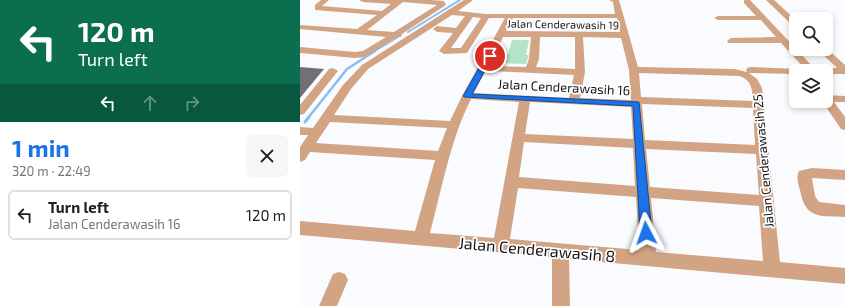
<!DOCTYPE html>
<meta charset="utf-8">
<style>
:root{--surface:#fff;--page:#f6f6f6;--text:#202124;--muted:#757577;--line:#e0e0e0;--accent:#1a73e8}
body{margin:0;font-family:"Exo 2",sans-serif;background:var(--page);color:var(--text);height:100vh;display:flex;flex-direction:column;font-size:15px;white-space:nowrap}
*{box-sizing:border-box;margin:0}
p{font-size:13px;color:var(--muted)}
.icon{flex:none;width:22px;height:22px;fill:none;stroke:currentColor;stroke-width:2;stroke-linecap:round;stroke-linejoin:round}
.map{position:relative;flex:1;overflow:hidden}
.drawer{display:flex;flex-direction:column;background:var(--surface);width:300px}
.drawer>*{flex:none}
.top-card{background:#0b6e4f;color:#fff;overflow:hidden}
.tools{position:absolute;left:489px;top:12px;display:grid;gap:8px}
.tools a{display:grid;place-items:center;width:44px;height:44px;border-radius:6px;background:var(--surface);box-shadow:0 2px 6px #0003;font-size:20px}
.pin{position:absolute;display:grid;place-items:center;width:34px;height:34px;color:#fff;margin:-17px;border:2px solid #fff;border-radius:50%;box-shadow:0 1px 4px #0007}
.me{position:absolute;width:44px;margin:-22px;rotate:356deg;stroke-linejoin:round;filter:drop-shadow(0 0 3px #0008)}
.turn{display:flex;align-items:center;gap:14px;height:84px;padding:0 12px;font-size:18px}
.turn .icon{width:52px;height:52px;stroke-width:2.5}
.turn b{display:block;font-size:28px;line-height:34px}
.lanes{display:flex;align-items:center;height:38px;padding:0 12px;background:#0003;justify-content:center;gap:20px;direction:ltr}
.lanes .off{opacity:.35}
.round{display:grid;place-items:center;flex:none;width:42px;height:42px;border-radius:6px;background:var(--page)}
.headline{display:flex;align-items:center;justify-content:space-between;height:68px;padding:0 12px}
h1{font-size:24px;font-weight:700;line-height:30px;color:var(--accent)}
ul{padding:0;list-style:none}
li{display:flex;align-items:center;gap:12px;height:50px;margin:0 8px 6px;padding:0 4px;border:2px solid var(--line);border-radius:6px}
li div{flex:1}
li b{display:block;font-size:15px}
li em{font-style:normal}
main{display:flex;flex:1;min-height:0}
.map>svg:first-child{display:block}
.green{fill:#b4e4c7}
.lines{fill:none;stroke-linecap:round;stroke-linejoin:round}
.stream-far2{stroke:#86bef5;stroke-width:2}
.stream-far1{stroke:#86bef5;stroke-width:2.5}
.stream{stroke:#86bef5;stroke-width:3}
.building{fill:#707176}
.minor{fill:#d2a483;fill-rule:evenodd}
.route{fill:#1a73e8;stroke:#114b97}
.labels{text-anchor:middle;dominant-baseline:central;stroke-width:3.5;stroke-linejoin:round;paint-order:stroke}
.far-street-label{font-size:11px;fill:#161618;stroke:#fff}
.street-label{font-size:13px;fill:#161618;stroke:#fff}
.near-street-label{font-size:16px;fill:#161618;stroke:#fff}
</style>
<main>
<section class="drawer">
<div class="top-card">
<div class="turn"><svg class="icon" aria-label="left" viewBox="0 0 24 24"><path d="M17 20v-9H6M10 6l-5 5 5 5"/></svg><div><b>120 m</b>Turn left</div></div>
<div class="lanes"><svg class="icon" aria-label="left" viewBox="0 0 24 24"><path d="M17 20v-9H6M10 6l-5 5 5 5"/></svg><svg class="icon off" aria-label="ahead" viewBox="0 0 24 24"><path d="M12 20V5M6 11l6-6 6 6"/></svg><svg class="icon off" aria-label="right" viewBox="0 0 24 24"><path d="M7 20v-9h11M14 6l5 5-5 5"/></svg></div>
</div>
<div class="headline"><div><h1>1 min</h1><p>320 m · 22:49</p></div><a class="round"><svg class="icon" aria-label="close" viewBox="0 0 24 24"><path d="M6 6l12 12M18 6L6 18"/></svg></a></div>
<ul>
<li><svg class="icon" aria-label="left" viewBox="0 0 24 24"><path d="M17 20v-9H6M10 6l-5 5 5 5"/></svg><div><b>Turn left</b><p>Jalan Cenderawasih 16</p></div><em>120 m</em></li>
</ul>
</section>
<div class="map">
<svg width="545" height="306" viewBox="0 0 545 306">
<rect width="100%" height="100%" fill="#fafbfe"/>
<!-- green -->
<path class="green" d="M212,40H229L226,55H229L226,64L196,63L200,54H208Z"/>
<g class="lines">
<!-- stream-far2 -->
<path class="stream-far2" d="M108,32L160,0
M73,52L98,37"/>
<!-- stream-far1 -->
<path class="stream-far1" d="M8,118L47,69L75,51"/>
<!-- stream -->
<path class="stream" d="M5,122L9,117"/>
</g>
<!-- building -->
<path class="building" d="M0,67L24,69L0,98Z"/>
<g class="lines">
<!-- minor -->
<path class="minor" d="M21,0H29L22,6L82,11L91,4L63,2L59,0H131L144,1L146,5L102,34L101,37H97L65,57L55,58L0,53V47L55,52L63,51L86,37L0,29V25L57,29L77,15L15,10V5ZM103,2L137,5L94,32L67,30Z
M164,0H173L158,11L186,14H315L313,2L309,0H319L338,67L435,69L447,72L446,70L447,68L451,67L501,69L502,71H496V74L449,73L457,79L462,88L480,262L545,268V284L269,259L270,306H252V257L0,235V221L115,231L135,160L10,152L5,160L0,162V147L8,135H0V127L13,128L43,85L62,65ZM152,15L165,16L156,28L137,26L133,29L137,32L153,33L139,51L144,54L167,53L189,18H205L162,96L150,121L34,115L51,89L68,69ZM173,17L181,18L161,48H151ZM213,18H317L320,32L206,31ZM203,37H231L229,59L226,67L195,66L192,67L190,69L192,71L274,75L269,98L174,93ZM240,37H275V69L236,67L239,59ZM283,37L321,38L329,70L331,100L280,98L285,72ZM339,73L439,76C452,80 452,89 453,101L341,97ZM171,99L219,102L194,238L130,233C142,188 150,141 171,99ZM230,102L331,107L333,139L225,134ZM342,104L453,108L455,145L345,140ZM30,122L147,128L138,151L16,143ZM224,142L333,148L335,186L219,177ZM346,149L456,154L459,195L350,187ZM218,188L336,197L339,250L210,239ZM351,198L459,206L463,261L356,252Z
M444,0H450L517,71H507L481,43H428L427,41L431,38L476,37L461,20H418L414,18L418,16H456L444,3Z
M466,0H474L496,20V26H493Z
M526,48L545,65V74H526V71H521L526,68H537L517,49H526Z
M33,68L38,71L4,114L0,115V105L29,69Z
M526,95L545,96V102H534L545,117V130L541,129L522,101H526Z
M512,168L545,170V180L512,178L515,196L519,202L545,205V217C520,216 505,219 500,190C498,184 496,177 499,171Z
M39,272L45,274L48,280L37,306H19L33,274Z"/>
</g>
<!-- route -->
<path class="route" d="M187,54L193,56L172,94L339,102L352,233L350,236L346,237L342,236L340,233L333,106L164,97L163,96Z"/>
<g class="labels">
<!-- far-street labels -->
<g class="far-street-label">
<text transform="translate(263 24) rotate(1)">Jalan Cenderawasih 19</text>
</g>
<!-- street labels -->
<g class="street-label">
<text transform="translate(264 87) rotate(3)">Jalan Cenderawasih 16</text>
<text transform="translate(463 161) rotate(-95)">Jalan Cenderawasih 25</text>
</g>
<!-- near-street labels -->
<g class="near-street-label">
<text transform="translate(237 249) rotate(5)">Jalan Cenderawasih 8</text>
</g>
</g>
</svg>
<div class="tools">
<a><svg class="icon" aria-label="search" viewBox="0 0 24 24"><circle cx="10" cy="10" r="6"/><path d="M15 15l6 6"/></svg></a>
<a><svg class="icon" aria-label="layers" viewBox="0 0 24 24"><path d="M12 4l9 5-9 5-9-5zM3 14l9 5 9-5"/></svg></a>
</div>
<div class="pin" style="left:190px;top:56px;background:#d93025"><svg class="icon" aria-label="arrive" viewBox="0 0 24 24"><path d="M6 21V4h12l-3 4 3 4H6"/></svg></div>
<svg class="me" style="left:346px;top:233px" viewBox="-20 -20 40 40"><path d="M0-17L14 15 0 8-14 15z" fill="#1a73e8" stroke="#fff" stroke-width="4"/></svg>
</div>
</main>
